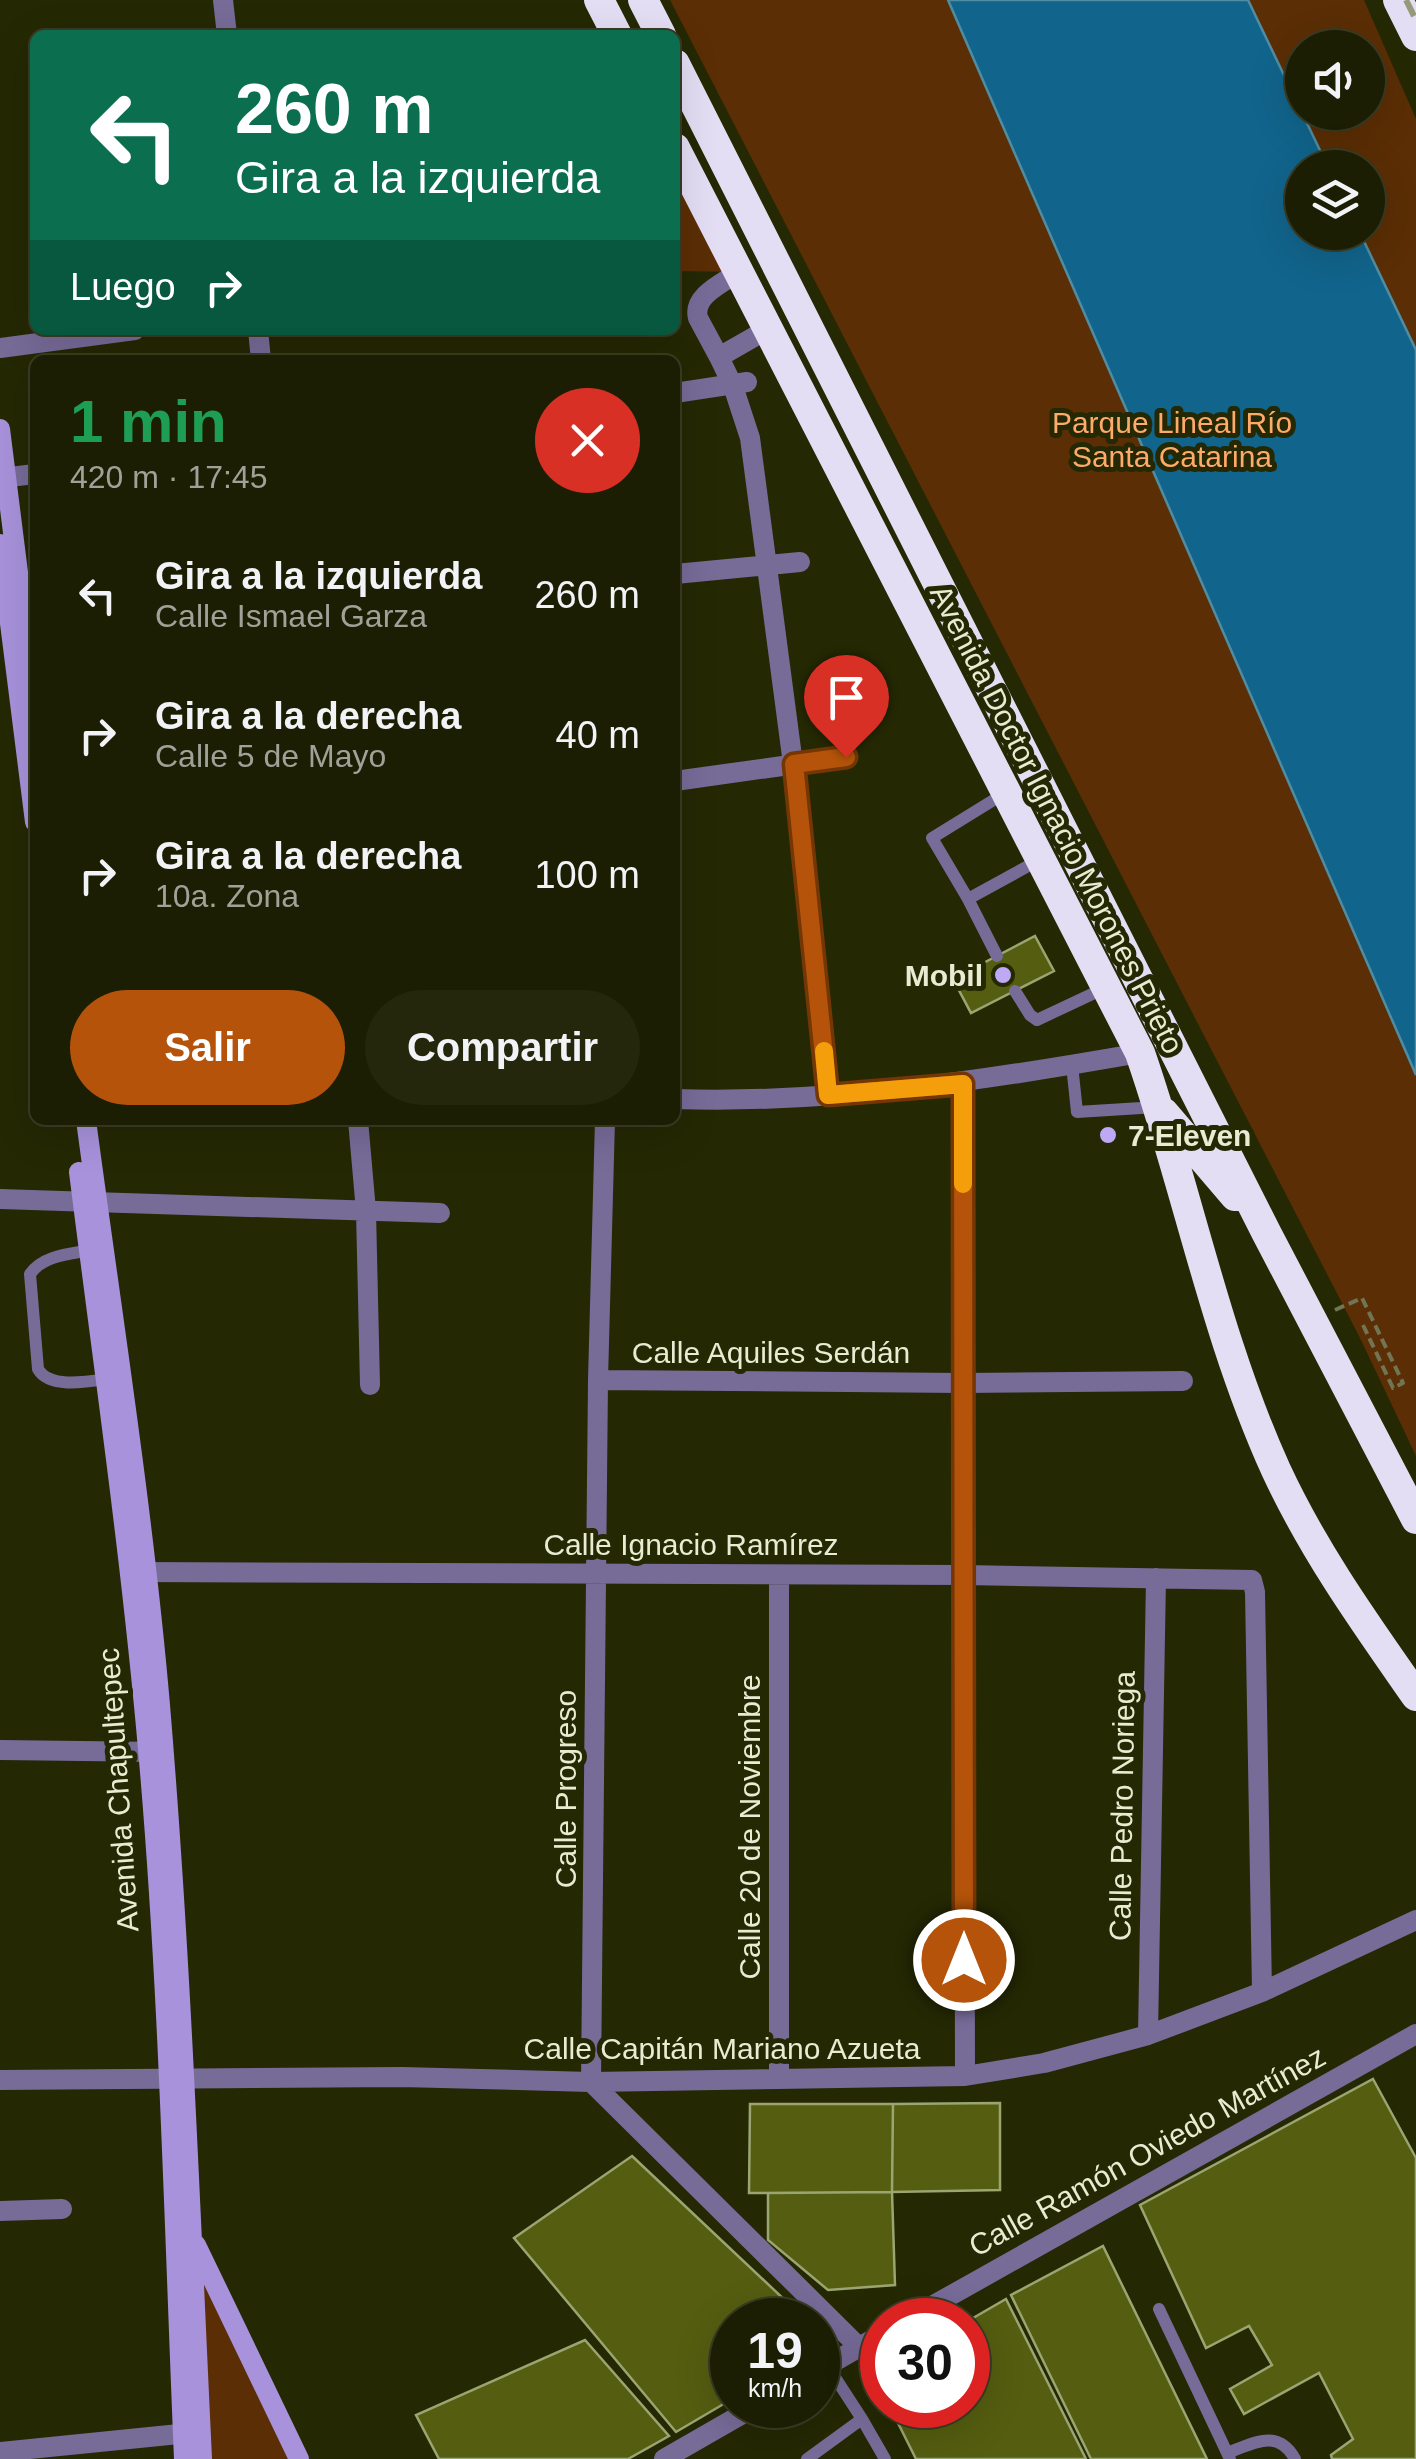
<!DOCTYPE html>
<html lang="es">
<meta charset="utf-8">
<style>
:root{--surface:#1b1e02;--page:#24270c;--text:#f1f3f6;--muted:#a0a299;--line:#393c24;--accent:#b45309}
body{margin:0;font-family:Arial,sans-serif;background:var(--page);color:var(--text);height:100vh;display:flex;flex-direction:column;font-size:38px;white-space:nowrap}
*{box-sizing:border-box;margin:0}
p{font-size:32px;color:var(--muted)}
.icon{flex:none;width:55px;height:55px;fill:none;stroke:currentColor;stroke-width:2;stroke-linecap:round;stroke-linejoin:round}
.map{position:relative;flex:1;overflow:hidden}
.panel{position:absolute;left:30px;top:355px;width:650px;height:770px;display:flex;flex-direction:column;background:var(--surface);border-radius:15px;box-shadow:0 10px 40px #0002,0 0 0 2px var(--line)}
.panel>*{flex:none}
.top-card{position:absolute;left:30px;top:30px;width:650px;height:305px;border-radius:15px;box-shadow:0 10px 40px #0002,0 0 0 2px var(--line);background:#0b6e4f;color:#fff;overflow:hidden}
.controls{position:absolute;left:1285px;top:30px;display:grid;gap:20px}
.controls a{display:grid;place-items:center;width:100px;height:100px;border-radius:50%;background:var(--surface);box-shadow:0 10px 40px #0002,0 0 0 2px var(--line);font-size:50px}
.speed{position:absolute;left:710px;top:2298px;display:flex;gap:20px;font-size:50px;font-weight:700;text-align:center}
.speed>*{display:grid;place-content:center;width:130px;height:130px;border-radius:50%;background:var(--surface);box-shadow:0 10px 40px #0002,0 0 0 2px var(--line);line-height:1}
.speed small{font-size:25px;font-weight:400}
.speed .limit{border:15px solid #d22;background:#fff;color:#111}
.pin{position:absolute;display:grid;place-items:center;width:85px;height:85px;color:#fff;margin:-102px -42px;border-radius:50% 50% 50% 0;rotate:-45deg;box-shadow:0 0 10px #0007}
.pin .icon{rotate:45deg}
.me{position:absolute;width:110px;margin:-55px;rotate:0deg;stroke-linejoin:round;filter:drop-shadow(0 0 8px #0008)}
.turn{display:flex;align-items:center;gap:35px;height:210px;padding:0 40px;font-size:45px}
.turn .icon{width:130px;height:130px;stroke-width:2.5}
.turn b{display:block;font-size:70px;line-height:85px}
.then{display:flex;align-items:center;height:95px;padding:0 40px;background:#0003;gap:20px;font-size:38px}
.round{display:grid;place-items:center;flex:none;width:105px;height:105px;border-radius:52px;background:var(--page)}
.head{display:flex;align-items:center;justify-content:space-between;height:170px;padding:0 40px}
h1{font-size:60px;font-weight:700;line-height:75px;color:#1e9e55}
.action{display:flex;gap:20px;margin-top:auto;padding:20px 40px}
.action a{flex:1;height:115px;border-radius:60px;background:var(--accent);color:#fff;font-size:40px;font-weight:700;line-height:115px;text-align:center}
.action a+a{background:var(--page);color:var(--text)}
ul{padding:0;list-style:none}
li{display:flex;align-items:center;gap:30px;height:140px;padding:0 40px}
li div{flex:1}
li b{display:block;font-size:38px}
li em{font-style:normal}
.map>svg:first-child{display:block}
.green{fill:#5b2e05;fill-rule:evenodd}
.water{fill:#11648c;stroke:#518da1;stroke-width:2.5}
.building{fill:#545d10;stroke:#9ba572;stroke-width:2.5}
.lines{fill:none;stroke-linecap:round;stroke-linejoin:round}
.path{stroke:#717554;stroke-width:4;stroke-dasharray:10 5;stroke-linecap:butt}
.lane{stroke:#776b98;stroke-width:12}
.street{stroke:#776b98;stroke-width:20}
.secondary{stroke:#a792db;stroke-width:20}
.highway{stroke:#e4def5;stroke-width:30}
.rail{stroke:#959a7b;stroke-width:6;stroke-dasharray:18 18;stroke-linecap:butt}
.route-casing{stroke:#753606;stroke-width:25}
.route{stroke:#b45309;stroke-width:18}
.slow{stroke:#f59e0b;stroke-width:18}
.poi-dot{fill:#bea9f4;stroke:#242803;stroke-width:4}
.labels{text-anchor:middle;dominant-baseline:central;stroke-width:10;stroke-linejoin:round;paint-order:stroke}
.park-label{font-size:30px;fill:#feaa6a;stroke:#242803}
.street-label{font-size:30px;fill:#e7ecd2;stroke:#242803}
.poi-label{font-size:30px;font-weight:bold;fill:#e7ecd2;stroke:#242803;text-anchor:end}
</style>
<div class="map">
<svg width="1416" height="2459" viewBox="0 0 1416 2459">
<rect width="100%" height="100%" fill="#242803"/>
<!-- green -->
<path class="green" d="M670,0H1364L1416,119V1456L1360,1338ZM1302,48H1368V112H1302ZM1302,168H1368V232H1302Z
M675,148L739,272L675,271Z
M213,2280L299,2459H202L194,2281Z"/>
<!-- water -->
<path class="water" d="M948,0H1248L1328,167L1302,168V232L1360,233L1416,350V1075Z"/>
<!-- building -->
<path class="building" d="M1035,936L1054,971L971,1013L953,979Z
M1373,2079L1416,2158V2459H1332L1331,2455L1353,2439L1319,2373L1244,2414L1230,2389L1272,2365L1249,2326L1206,2348L1140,2205Z
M1000,2103V2190L892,2192L893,2104Z
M750,2104H893L892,2192L749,2193Z
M632,2156L806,2320H732V2399L676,2432L514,2238Z
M892,2192L895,2285L828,2290L768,2240V2193Z
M1103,2246L1207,2459H1091L1011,2295Z
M1006,2299L1086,2459H916L889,2405H968V2321Z
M585,2340L669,2436L628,2459H439L416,2415Z"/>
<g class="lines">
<!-- path -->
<path class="path" d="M1335,1310L1362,1298L1403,1383L1393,1388L1363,1325"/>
<!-- lane -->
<path class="lane" d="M968,899L932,838L1005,793
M997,956L968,899L1039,860
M1015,991L1030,1015L1037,1020L1105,988
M1072,1065L1077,1112L1157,1107
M96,1249C73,1254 44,1254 30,1274L38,1369C50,1390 91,1381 113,1378
M1159,2309L1230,2459
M862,2419L885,2459
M1227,2453C1254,2443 1278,2428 1295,2459
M807,2459L862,2419L827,2365"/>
<!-- street -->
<path class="street" d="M223,0L227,35
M739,272C723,283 692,296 698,318L719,357L768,329
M258,330L261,360
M0,348L135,330
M719,357L733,386L750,438L793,764L828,1095
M675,393L747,382
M0,478L35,474
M675,574L800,562
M675,781L846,757
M963,1083L965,2076
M675,1099C831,1104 987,1080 1140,1053
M358,1120L366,1211L370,1385
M605,1120L598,1380L591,2082L859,2347
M0,1199L440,1213
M598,1380L962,1383L1183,1381
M133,1572L964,1575L1252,1580L1255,1592L1262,1992
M779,1575V2078
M0,1750L163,1752
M1148,2035L1156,1578
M0,2080L402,2077L591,2082L965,2076L1044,2063L1148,2035L1262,1992L1416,1920
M0,2211L62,2209
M907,2320L1416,2034
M818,2371L882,2334
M0,2452L199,2432
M664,2459L758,2405"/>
<!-- secondary -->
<path class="secondary" d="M0,429L35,708
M0,544L35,822
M86,1120C112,1315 143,1509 160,1705C181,1956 190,2207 202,2459
M79,1172C103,1364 131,1556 148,1749C169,1985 174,2223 184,2459
M196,2245L299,2459"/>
<!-- highway -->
<path class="highway" d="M599,0L617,35
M643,0L661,35
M1398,0L1416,36
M675,64L1267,1234L1416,1519
M675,148L1140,1053C1188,1191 1215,1336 1276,1470C1314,1552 1365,1623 1416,1696
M1164,1113L1235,1196"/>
<!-- rail -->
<path class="rail" d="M1406,0L1416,20"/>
</g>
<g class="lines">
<!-- route casing -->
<g class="route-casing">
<path id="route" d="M846,757L794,764L828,1095L963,1084L964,1960"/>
</g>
<!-- route -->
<use href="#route" class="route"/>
<!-- slow -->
<path class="slow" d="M824,1051L828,1095L963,1084V1184"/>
</g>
<!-- markers -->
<g class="poi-dot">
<circle cx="1003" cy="975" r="10"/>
<circle cx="1108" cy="1135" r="10"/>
</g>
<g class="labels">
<!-- park labels -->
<g class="park-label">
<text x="1172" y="422">Parque Lineal Río<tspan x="1172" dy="34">Santa Catarina</tspan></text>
</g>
<!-- street labels -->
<g class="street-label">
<text transform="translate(1057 819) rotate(63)">Avenida Doctor Ignacio Morones Prieto</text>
<text x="771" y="1352">Calle Aquiles Serdán</text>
<text x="691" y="1544">Calle Ignacio Ramírez</text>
<text transform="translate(565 1789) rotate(-90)">Calle Progreso</text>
<text transform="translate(118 1790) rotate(-94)">Avenida Chapultepec</text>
<text transform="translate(1122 1806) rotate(-89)">Calle Pedro Noriega</text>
<text transform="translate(749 1827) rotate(-90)">Calle 20 de Noviembre</text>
<text x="722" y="2048">Calle Capitán Mariano Azueta</text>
<text transform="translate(1147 2151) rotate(-29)">Calle Ramón Oviedo Martínez</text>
</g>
<!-- poi labels -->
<g class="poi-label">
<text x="983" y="975">Mobil</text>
<text x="1128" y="1135" text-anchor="start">7-Eleven</text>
</g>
</g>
</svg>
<div class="controls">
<a><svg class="icon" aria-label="sound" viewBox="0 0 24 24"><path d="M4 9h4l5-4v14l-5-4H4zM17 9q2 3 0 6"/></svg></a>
<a><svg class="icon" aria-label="layers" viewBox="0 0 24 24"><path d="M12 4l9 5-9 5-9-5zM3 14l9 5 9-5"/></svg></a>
</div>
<div class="speed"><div>19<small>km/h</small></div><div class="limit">30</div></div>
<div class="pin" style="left:846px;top:757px;background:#d93025"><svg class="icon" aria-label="arrive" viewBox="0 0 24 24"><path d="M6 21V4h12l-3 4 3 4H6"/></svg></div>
<svg class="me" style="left:964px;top:1960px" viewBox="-20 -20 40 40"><circle r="17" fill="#b45309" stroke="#fff" stroke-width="3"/><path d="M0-11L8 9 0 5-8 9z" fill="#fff"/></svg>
<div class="top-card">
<div class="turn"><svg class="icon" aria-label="left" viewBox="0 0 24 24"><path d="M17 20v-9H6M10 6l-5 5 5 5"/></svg><div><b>260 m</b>Gira a la izquierda</div></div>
<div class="then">Luego<svg class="icon" aria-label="right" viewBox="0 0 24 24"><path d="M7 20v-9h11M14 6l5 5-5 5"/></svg></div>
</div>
<section class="panel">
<div class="head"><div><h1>1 min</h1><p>420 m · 17:45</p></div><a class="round" style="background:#d93025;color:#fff"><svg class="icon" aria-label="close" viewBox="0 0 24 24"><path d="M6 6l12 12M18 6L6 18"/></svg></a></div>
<ul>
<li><svg class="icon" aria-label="left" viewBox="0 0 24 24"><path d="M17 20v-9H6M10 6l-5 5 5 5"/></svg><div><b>Gira a la izquierda</b><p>Calle Ismael Garza</p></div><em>260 m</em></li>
<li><svg class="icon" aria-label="right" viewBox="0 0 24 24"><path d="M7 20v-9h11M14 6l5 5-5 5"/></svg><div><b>Gira a la derecha</b><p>Calle 5 de Mayo</p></div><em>40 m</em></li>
<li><svg class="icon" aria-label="right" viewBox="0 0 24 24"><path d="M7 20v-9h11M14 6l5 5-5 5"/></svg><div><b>Gira a la derecha</b><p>10a. Zona</p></div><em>100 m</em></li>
</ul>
<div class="action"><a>Salir</a><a>Compartir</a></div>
</section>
</div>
